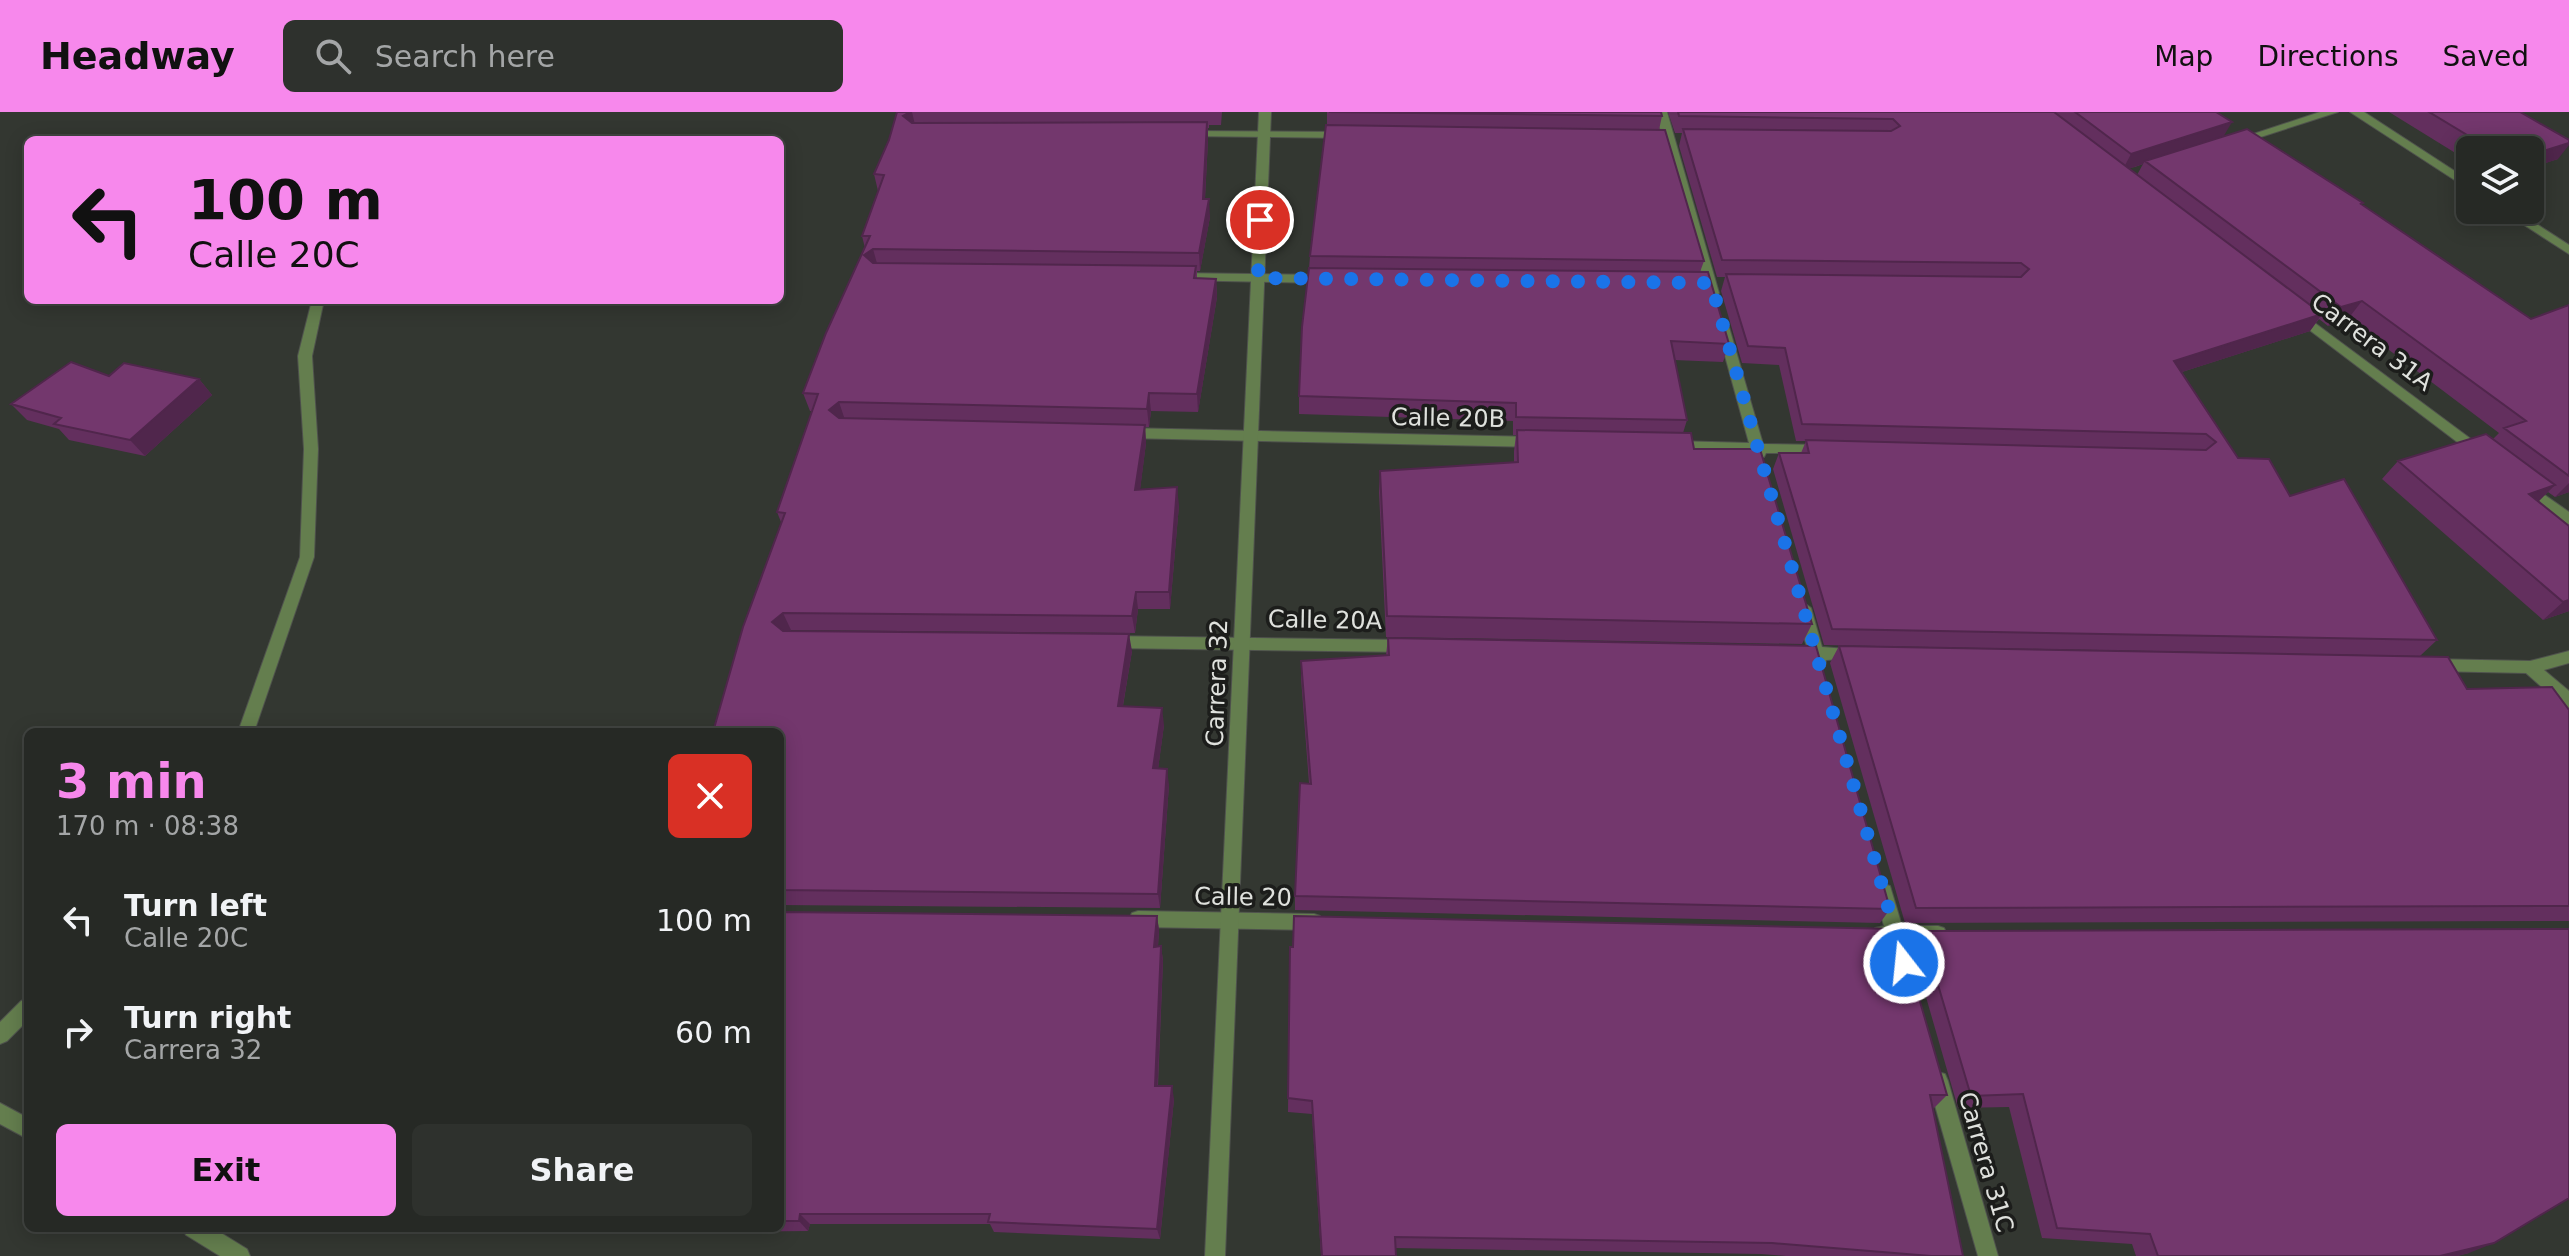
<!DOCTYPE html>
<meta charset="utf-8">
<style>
:root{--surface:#262925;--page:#2e312d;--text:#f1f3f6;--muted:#a4a6a7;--line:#424542;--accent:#f788ec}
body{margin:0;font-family:"DejaVu Sans",sans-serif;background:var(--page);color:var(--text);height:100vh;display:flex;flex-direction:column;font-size:30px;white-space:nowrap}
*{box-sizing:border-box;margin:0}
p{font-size:26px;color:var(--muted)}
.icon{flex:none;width:44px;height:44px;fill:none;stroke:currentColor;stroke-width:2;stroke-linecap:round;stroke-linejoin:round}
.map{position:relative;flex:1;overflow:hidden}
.drawer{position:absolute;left:24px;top:616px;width:760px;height:504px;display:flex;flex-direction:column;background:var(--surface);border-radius:12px;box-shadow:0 4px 20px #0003,0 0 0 2px var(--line)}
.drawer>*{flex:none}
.banner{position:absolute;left:24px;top:24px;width:760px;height:168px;border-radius:12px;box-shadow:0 4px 20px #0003,0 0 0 2px var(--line);background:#f788ec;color:#111;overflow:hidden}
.tools{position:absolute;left:2456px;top:24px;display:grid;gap:16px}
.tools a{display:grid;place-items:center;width:88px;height:88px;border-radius:12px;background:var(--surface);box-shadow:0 4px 20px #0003,0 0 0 2px var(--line);font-size:40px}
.pin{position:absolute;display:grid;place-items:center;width:68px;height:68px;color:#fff;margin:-34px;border:4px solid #fff;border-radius:50%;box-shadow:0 2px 8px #0007}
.me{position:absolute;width:88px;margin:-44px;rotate:344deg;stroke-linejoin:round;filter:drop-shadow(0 0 6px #0008)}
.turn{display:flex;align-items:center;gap:28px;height:168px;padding:0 32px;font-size:36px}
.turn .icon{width:104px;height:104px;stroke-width:2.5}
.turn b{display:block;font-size:56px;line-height:68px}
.round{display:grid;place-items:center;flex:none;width:84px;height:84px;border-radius:12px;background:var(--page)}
.overview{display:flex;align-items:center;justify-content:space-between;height:136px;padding:0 32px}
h1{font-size:48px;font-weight:800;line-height:60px;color:var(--accent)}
.action{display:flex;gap:16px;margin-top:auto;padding:16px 32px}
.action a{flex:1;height:92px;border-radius:12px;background:var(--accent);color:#111;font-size:32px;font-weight:800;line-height:92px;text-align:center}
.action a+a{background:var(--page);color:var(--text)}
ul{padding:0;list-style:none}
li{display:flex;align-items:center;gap:24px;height:112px;padding:0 32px}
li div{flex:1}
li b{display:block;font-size:30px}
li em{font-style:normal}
header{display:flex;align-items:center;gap:48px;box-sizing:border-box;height:112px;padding:0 40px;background:var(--accent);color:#111}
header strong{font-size:38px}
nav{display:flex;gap:44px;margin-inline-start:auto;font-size:28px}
.search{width:560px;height:72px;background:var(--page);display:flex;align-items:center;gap:20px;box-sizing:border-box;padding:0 28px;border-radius:12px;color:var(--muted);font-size:30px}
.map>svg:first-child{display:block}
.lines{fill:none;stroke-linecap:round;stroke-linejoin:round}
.service-casing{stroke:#4f524d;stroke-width:2}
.minor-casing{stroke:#4f524d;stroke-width:2}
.tertiary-casing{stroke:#4f524d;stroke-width:2}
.service{fill:#647e4e;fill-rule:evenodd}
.minor{fill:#647e4e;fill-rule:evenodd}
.tertiary{fill:#647e4e;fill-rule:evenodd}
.wall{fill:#632f5e;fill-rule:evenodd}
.shaded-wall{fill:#50264c}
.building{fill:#73376d;stroke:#50264c;stroke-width:2}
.route{stroke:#1a73e8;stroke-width:14;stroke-dasharray:0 25.2}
.labels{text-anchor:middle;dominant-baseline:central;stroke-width:7;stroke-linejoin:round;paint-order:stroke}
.street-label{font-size:24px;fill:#dfe1dd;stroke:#1c1d1b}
</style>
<header>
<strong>Headway</strong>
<div class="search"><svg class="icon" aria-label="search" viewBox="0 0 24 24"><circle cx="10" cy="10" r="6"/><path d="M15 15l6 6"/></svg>Search here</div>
<nav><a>Map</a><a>Directions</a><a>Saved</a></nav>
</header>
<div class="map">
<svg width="2569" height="1144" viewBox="0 0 2569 1144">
<rect width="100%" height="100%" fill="#333731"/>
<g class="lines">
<!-- service casing -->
<g class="service-casing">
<path id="service" d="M312,188H324L312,244L318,337L314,445L254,620H238L300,445L304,337L298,244Z
M28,886V908L7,929L0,932V910L21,889Z"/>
</g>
<!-- minor casing -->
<g class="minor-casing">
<path id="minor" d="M1655,0H1667L1719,181L1717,184H1709L1707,181Z
M2320,0H2338L2239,32L2229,30Z
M2350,0H2364L2470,69V78Z
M1186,19L1347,20L1353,23L1347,26L1182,24V20Z
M2501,98H2515L2569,133V142Z
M1177,161L1326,163L1332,167L1326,171L1173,168V162Z
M2296,197L2487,339L2489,342L2487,345H2477L2291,204L2290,201Z
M1723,211L1729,215L1763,332L1823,333L1830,338L1828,341H1766L1764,345H1754L1752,341L1669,337L1667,334L1669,331L1674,329L1749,331L1717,215Z
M1126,316L1535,325L1542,330L1535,335L1126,326L1119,321Z
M2526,370L2569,400V413L2521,379L2519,375Z
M1803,490L1811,496L1822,535L1859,538L1861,542L1859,546L1826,548L1825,554H1813L1810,547L1790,545L1788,541L1790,537L1807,535L1795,496Z
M1109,524L1409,528L1417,534L1409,540L1109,536L1101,530Z
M2569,539V551L2544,558L2569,579V596L2563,594L2526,561L2432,559L2426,557L2424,553L2426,549L2432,547L2530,549Z
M1884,772L1890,774L1902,814H1938L1944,816L1947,822L1944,828L1907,830L1904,837L1898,839L1892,837L1889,830L1875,828L1872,822L1875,816L1884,814L1875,780L1878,774Z
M1138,799L1314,802L1320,804L1323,810L1320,816L1314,818L1138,815L1132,813L1129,807L1132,801Z
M1938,960L1945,962L1948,969L1998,1144H1978L1928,969L1931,962Z
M0,991L28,1006V1027L0,1012Z
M183,1116H213L247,1137L250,1144H220L186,1123Z"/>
</g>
<!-- tertiary casing -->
<g class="tertiary-casing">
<path id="tertiary" d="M1259,0H1271L1225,1144H1205Z"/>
</g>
<!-- service -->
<use href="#service" class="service"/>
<!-- minor -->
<use href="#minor" class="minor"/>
<!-- tertiary -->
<use href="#tertiary" class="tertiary"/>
</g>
<!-- wall -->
<path class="wall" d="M897,0H1222L1221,13H1209V16H1208V28L1205,87L1210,105L1200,159H1197V166L1216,167L1217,185L1198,300L1151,299L1149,315H1145L1146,331L1140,377L1179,393L1170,497H1138L1135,521L791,518L790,519L1132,539L1123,594L1164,613L1158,657L1169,673L1160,796L780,793L781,410L777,400L812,299H810L803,281L865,136L862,124L878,79L874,62L889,28Z
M1327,0L1662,4L1659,18L1704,149L1700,160L1729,232L1723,250L1674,248L1687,308L1683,321L1812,512L1802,532L1386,525L1379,380L1380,359L1514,350V339L1516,323H1513V309L1299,302V284L1310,144L1327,13Z
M1668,0H2216L2224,24L2362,93L2531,207L2569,193V380L2555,385L2548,380L2538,389L2569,414V499L2543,508L2382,367L2398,349L2493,327L2499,321L2348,207L2328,214L2319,207L2310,219L2182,260L2238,346L2290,384L2437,528L2420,544L1824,533L1773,357L1779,341H1801L1806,329H1796L1779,253L1742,251L1721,179L1725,165H1717L1679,34L1682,21H1675ZM2143,52L2137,63L2129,56L2135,55Z
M2389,0H2520L2558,47L2530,56V38H2470V50Z
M109,264L199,267L212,283L145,344L69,328L59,317L27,308L11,292Z
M1388,526L1890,797L1880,811L1295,798V784L1309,671L1301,566V549L1386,543Z
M1839,534L2467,577L2569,598V809L1905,811L1830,551Z
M780,800L1157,804L1159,818L1158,835L1161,834L1163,849L1158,974L1174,987L1160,1127L994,1120L990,1112H810L808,1119L632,1121L626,1116H780Z
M1922,819L2469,1141L2457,1144H2136L2132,1132L2042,1126L2009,995L1958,996L1911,833Z
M1290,835L1947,983L1933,997L1963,1144H1786L1761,1142L1395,1136L1396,1144H1321L1312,1002L1288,1000Z"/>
<!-- shaded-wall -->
<path class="shaded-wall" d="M910,0H912L916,17L903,4Z
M1207,10L1208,28L1204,105L1203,87Z
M2232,10L2222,27L2145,49L2143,52L2122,59L2131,42Z
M2569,31V33L2558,47L2530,56V43Z
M1209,87L1210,105L1200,159L1199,141Z
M873,137L878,155L864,143Z
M1216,167L1217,185L1198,300L1197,282Z
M2362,189L2348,207L2328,214L2341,195Z
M2322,202L2310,219L2163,266L2174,249Z
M199,267L212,283L145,344L130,328Z
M1149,281L1151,299L1149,315L1147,297Z
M839,290L845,308L835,316L829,298Z
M1145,313L1146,331L1138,395L1135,378Z
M2569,371V380L2555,385Z
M2555,373L2536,392L2529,382Z
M1177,375L1179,393L1170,497L1169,480Z
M1136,480L1138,497L1135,521L1132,504Z
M2569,488V499L2543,508L2563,490Z
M783,501L791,518L780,527L772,510Z
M1129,522L1132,539L1120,610L1118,594Z
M1162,596L1164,613L1156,672L1153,656Z
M1167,657L1169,673L1160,796L1158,782Z
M1157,804L1159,818L1157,849L1154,835Z
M1161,834L1163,849L1157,986L1155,974Z
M1172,974L1174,987L1160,1127L1157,1117Z
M800,1102L810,1112L808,1119L799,1109Z
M2494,1131L2469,1141L2457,1144H2440Z"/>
<!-- building -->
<path class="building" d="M897,0H910L903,4L912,11L1207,10L1203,87H1209L1199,141L873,137L864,143L873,151L1196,154L1194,166L1216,167L1197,282L1149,281L1147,297L839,290L829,298L839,306L1145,313L1135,378L1177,375L1169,480H1136L1132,504L783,501L772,510L783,519L1129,522L1118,594L1162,596L1153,656L1167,657L1158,782L780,778V620H713L743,515L785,401L777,400L818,282L803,281L826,221L870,124H862L884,63L874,62L889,28Z
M1329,0H1661L1662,4Z
M1678,0H2054L2322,202L2174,249L2238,346L2269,347L2290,384L2344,367L2437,528L1832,517L1779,341H1809L1806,328L2206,338L2216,330L2206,322L1802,312L1785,236L1748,234L1726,162L2021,165L2029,157L2021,151L1722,148L1683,17L1891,19L1900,14L1893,7L1679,4Z
M2075,0H2216L2232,10L2131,42Z
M2429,0H2520L2569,28V31L2530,43V38H2492Z
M1326,13L1665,18L1704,149L1310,144Z
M2247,17L2363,91L2361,92L2531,207L2569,193V364L2504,316L2526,309L2362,189L2341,195L2145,49Z
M1309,156L1708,160L1729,232L1671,229L1687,308L1516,305V291L1299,284L1302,215Z
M71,250L109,264L124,251L199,267L130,328L54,312L61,306L11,292Z
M1517,318L1691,321L1694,337H1760L1812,512L1387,504L1380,359L1518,350Z
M2486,322L2555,373L2529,382L2569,414V488L2563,490L2398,349Z
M1388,526L1816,534L1890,797L1295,784L1300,671L1311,672L1301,549L1389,543Z
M1839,534L2448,545L2467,577L2552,575L2569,598V794L1916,796Z
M780,800L1157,804L1154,835L1161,834L1155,974H1172L1157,1117L988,1110L990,1102H800L799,1109H780Z
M1294,804L1899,817L1947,983H1930L1963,1144H1931L1772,1131L1395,1125L1396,1144H1322L1312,989L1288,986L1290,835H1293Z
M2569,817V1086L2494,1131L2440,1144H2158L2150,1122L2057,1116L2023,982L1971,984L1922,819Z"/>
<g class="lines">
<!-- route -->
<path class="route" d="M1260,108L1258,166L1711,171L1904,851"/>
</g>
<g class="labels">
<!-- street labels -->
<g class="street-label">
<text transform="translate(2372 230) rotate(37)">Carrera 31A</text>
<text transform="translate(1448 306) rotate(1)">Calle 20B</text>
<text transform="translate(1325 508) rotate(1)">Calle 20A</text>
<text transform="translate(1217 571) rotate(-88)">Carrera 32</text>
<text transform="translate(1243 785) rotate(1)">Calle 20</text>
<text transform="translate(1986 1050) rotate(74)">Carrera 31C</text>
</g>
</g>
</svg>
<div class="tools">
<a><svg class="icon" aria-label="layers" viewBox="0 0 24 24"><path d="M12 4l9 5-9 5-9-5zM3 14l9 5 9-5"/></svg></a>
</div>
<div class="pin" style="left:1260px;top:108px;background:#d93025"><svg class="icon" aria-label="arrive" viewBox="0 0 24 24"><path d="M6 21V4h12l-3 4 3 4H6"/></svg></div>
<svg class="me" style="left:1904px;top:851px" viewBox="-20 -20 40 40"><circle r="17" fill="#1a73e8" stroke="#fff" stroke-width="3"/><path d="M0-11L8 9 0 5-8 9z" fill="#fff"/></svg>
<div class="banner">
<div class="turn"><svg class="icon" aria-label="left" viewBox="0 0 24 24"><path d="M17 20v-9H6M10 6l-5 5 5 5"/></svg><div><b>100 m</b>Calle 20C</div></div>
</div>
<section class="drawer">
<div class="overview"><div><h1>3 min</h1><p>170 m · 08:38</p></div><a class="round" style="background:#d93025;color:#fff"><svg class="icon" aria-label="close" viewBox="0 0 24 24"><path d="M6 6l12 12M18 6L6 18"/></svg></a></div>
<ul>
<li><svg class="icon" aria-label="left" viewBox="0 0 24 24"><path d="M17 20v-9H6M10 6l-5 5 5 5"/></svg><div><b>Turn left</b><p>Calle 20C</p></div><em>100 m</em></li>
<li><svg class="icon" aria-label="right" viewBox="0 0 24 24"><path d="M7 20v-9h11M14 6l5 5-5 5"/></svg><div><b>Turn right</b><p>Carrera 32</p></div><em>60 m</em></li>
</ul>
<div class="action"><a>Exit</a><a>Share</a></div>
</section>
</div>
